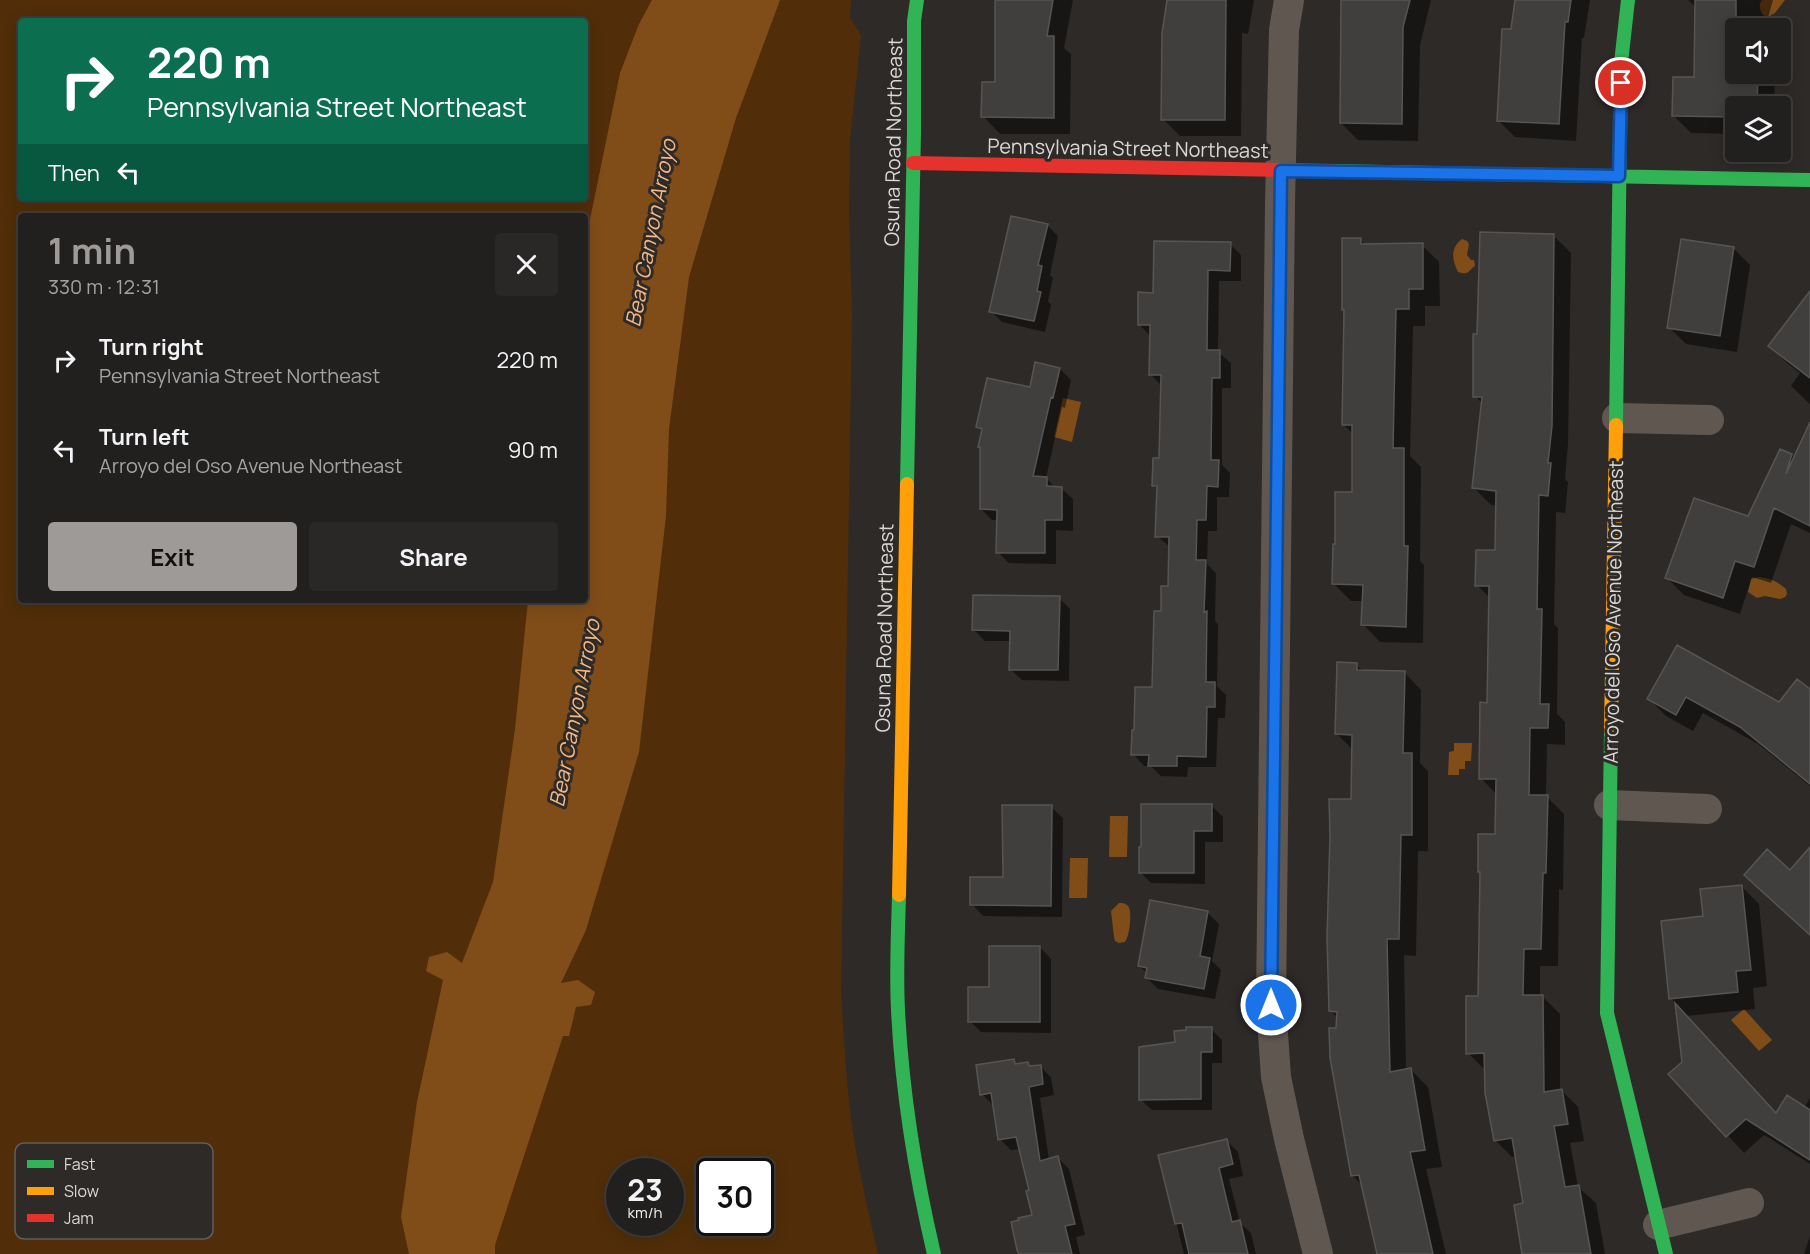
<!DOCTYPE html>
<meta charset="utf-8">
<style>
:root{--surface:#22201e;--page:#2a2827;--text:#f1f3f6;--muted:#a2a3a4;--line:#3f3e3c;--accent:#9d9a98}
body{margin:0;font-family:Manrope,sans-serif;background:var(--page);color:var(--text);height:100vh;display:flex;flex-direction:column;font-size:22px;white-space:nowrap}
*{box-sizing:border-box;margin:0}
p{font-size:20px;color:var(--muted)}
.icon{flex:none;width:33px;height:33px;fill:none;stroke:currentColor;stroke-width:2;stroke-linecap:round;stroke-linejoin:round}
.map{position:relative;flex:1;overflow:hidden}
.drawer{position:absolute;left:18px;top:213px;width:570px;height:390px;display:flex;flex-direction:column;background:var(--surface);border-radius:6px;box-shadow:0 3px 15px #0003,0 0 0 2px var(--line)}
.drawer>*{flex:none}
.top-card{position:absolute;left:18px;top:18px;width:570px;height:183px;border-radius:6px;box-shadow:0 3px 15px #0003,0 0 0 2px var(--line);background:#0b6e4f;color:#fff;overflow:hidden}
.tools{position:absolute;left:1725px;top:18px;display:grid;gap:12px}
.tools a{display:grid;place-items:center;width:66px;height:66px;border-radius:6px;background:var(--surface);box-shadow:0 3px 15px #0003,0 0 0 2px var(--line);font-size:30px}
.speed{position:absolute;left:606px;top:1158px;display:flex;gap:12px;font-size:30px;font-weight:700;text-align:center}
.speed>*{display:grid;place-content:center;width:78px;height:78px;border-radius:50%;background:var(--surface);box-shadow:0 3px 15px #0003,0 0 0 2px var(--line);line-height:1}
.speed small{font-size:15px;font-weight:400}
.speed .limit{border:3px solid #111;border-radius:9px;background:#fff;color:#111}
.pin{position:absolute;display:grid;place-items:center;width:51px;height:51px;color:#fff;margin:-26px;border:3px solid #fff;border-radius:50%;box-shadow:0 2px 6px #0007}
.me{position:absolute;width:66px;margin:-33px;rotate:0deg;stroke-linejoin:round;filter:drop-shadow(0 0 4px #0008)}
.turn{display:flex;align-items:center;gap:21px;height:126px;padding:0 30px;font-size:27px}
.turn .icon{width:78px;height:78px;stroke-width:2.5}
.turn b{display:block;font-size:42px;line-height:51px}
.then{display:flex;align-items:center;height:57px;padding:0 30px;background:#0003;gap:12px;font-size:22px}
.round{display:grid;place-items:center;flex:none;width:63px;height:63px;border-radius:6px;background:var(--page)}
.overview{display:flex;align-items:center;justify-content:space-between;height:102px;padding:0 30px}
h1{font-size:36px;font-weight:700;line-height:45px;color:var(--accent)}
.primary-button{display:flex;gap:12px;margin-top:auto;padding:12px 30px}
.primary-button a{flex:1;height:69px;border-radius:6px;background:var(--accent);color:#111;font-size:24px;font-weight:700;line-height:69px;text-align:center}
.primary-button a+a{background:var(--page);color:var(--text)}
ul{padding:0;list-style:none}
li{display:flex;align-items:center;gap:18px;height:90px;padding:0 30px}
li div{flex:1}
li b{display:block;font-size:22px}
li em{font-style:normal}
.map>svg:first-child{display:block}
.green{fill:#512e09;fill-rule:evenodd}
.water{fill:#804d19}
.shadow{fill:#0007}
.building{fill:#413f3e;stroke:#575554;stroke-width:1.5}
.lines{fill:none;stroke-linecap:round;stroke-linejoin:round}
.street{stroke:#605850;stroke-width:30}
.fast{stroke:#30b455;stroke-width:14}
.slow{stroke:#ff9f0a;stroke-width:14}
.jam{stroke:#e5322d;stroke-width:14}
.route-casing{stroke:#114b97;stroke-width:15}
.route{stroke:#1a73e8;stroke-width:10}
.labels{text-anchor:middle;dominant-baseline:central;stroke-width:6;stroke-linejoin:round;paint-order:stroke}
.street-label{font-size:20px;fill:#dad7d5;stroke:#2e2a27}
.water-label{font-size:21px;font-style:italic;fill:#f3b887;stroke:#2e2a27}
.key{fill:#2e2a27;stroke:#625e5b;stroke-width:1.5}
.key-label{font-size:16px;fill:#dad7d5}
</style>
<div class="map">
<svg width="1810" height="1254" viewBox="0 0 1810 1254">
<rect width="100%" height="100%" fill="#2d2a28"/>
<!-- green -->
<path class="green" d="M0,0H851L850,18L861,35L850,141L849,209L852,314L841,995C844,1037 846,1078 851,1119C857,1164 868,1209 878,1254H0ZM21,21H585V198H21ZM21,216H585V600H21ZM620,1172H670V1222H620ZM710,1172H760V1222H710Z"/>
<!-- water -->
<path class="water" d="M652,0H780L736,118L689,277L669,429L666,516L639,752L586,930L561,983L578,980L595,992L591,1005L576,1007L569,1036H563L495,1245V1254H409L401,1217L417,1102L443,980L426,971L429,957L447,952L462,963L493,882L515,729L528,600H585V244L620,73L639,24Z
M1762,0H1785L1775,13L1768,17L1763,15C1760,10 1758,5 1762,0Z
M1462,239L1467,241L1469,244L1467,255L1471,260H1474L1475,266C1468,270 1470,276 1458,272C1452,260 1450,248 1462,239Z
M1063,398L1081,402L1072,442L1054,437Z
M1759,577C1770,578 1778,582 1786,589L1787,594L1785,597L1780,599L1765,596L1757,598L1748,592L1751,579Z
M1454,743H1472L1471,761H1465V769H1459V775H1448L1449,752L1454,751Z
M1110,816H1128L1127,857H1109Z
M1070,858H1088L1087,898H1069Z
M1119,903C1123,903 1125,903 1128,906C1133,912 1129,937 1125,942L1119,943L1115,941L1114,937L1111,911Z
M1744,1009L1772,1040L1759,1051L1731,1020Z"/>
<!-- shadow -->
<path class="shadow" d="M993,0H1073L1064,48L1071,54L1070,134H1000L983,116L996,83L997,4Z
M1168,0H1254L1248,34L1242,33L1241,136H1180L1163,119Z
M1345,0H1431L1420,45L1418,141L1358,140L1341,123Z
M1517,0H1590L1584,38H1582L1576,141L1515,137L1498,120Z
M1688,0H1773L1765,28H1736V74H1772L1775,76L1774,106H1736V134L1691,133L1674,116L1695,79L1697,8Z
M1047,225L1058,236L1050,275L1053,278L1048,301L1051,305L1045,332L1002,322L991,311Z
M1554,236L1571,253L1568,444L1565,479L1568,482L1565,513L1556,512L1554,624L1558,628L1557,714L1565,722V745L1547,744L1546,796L1564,814L1563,890L1559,889L1558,966H1540V996H1542L1560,1014V1089L1578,1107L1584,1141L1570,1143L1578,1187L1596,1203L1605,1254H1523L1525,1205L1517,1156L1512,1157L1495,1140L1486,1071L1468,1053L1479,997L1481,873L1479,871L1497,836V795L1481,778L1489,704L1491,599L1477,585L1497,552L1498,506L1491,505L1474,488L1483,404L1475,396L1479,336Z
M1361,240L1366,245H1422L1439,262L1440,306H1425V326H1413L1410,456L1421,467L1420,561L1424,565L1423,643L1380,642L1363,624L1364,601H1351L1334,584L1354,493V435L1343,424Z
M1230,244L1241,255V281H1219L1218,352L1231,363V388H1222V465L1230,473L1229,497H1217V531H1208L1207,564L1216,573L1215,621L1218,624L1217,686L1226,695L1225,718H1218L1216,767H1188L1187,777L1161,776L1151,766H1144L1133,754L1136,731L1154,689L1162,612L1169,588L1170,547L1157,536L1158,490L1154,485L1161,460L1162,386L1151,375L1150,336L1139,324L1155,294Z
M1733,248L1750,265L1737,352L1686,344L1669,327Z
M1810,312V404L1791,386L1800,373L1787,363L1770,346Z
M1060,369L1071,380L1065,408L1062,407L1046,478L1056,488H1061L1073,499V531L1056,530V564L1009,563L998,552V520H992L981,509L983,432L978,427Z
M1810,446V533L1791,524L1771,583L1752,577L1740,614L1684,595L1667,578L1749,517L1791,455L1794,458Z
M1059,598L1070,609L1069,681L1022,680L1010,669L1011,641H985L974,630Z
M1677,647L1779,704L1810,691V786L1758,744L1703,713L1693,731L1666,716L1649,699Z
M1356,665L1363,671L1404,672L1421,690L1420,763L1428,771V851H1418L1416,956L1404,955L1406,1071L1411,1070L1428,1087L1442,1167L1426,1169L1446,1254H1378L1363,1186L1352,1175L1337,1029L1338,1018L1330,1010L1353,800L1354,751L1336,733Z
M1212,806L1223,817V842H1205V884L1151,883L1140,872Z
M1051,807L1063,818L1062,917L983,916L972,904L1004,879Z
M1742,887L1759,904L1767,986L1753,988L1755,1009L1686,1016L1777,1114L1804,1108L1810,1098V1164L1764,1135L1744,1153L1671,1074L1683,1062L1677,1005L1671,998L1705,917Z
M1207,912L1219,924L1212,961L1221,970L1215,999L1158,989L1147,978L1148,974L1139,965Z
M1040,947L1051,959V1033L981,1032L970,1021L991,989Z
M1211,1029L1222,1040V1063H1212V1110H1152L1140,1099Z
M1013,1061L1018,1065L1028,1064L1032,1068L1040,1066L1051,1077L1054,1095L1040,1098L1049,1160L1058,1158L1069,1169L1085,1235L1076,1237L1080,1254H1020L1034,1216L1030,1191L1020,1149L1011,1150L1000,1139L993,1105L982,1094Z
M1226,1140L1238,1152L1243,1176L1229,1179L1240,1223L1251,1233L1256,1254H1184L1160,1157Z
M1810,1236V1254H1804Z"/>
<!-- building -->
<path class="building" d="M995,0H1053L1047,36H1054V118L981,117L982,82H995Z
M1167,0H1226L1225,120H1161L1162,33Z
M1341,0H1410L1403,27L1402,124L1340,123Z
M1515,0H1571L1568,22H1565L1559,124L1497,121L1502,29H1511Z
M1695,0H1736V74H1758L1757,106H1736V117L1672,116L1673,77H1694Z
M1011,216L1048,224L1038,265L1042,266L1037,291L1041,292L1034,321L989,312Z
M1480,232L1554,234L1552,426L1548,463H1551L1548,496L1539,495L1537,609H1542L1540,704H1549L1548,728H1530L1529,795H1548L1546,873H1543L1541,949H1524L1523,995H1543L1544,1092L1562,1089L1568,1124L1554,1126L1565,1187L1579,1185L1591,1254H1522L1514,1205L1523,1203L1512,1138L1494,1141L1485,1093L1484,1053L1466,1054V996H1478L1480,872H1478V834H1495L1496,779H1479L1480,702L1487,703L1489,586H1475L1476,550H1495L1496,491L1472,488L1482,397H1473V334H1477Z
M1342,238H1361V244L1423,243V289H1409V309H1396L1393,448H1404V546H1408L1406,627L1361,625L1363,585L1332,584L1333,544H1335V492H1352V425H1342L1344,310H1342Z
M1681,239L1734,247L1720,336L1667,328Z
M1154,241L1231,242L1230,271L1208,270L1207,350H1220V378H1212L1211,460H1219L1218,487L1207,486L1206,520H1197L1196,560H1206L1204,612L1207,611L1206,682H1215V707H1207L1206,757L1177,756V766H1148L1149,755H1131L1132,730H1134L1135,687H1152L1154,611H1161V586H1168L1169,537H1155L1157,486H1152L1153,458H1159L1161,375H1149L1150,325H1138V292L1153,293Z
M1810,291V378L1768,346Z
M1035,362L1060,368L1053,398L1051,397L1033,476L1047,477V486L1062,487V520H1045V553H996L997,510L980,509V447H978L982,429L976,427L987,378L1030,387Z
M1810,422V526L1774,508L1754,567L1735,561L1723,598L1665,578L1694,498L1748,516L1780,449L1792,454L1786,474Z
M973,595L1060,596L1058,670H1009L1010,631L972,630Z
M1677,645L1779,702L1797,679L1810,689V784L1740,727L1686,697L1676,715L1647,699Z
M1337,662L1357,663V670L1405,671L1403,753H1412V835H1401L1399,939H1387L1390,1072L1411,1068L1425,1150L1410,1152L1433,1254H1377L1359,1175L1351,1176L1330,1058L1329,1028H1336L1337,1012L1329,1011L1327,937L1330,835L1329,799H1351L1352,735L1335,734Z
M1141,804H1212V831H1194V873H1139V847H1141Z
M1002,805H1052L1051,906L970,905V877H1003Z
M1810,847V935L1744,875L1767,849L1790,870Z
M1742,885L1751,970L1736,971L1738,992L1669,999L1661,921L1703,916L1700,889Z
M1150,900L1208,911L1200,956L1210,958L1204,989L1145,978L1147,968L1138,966Z
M989,946H1040V1022H968V987H989Z
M1675,1003L1776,1113L1787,1095L1810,1110V1160L1746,1119L1726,1137L1668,1074L1682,1062Z
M1186,1027H1212V1052H1201V1099L1139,1100V1047L1175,1042L1174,1031L1186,1030Z
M1014,1059L1015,1064L1028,1062L1029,1066L1041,1065L1043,1084L1029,1087L1040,1161L1058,1156L1075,1224L1065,1226L1072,1254H1019L1017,1250L1011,1222L1019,1220L1018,1218L1032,1215L1026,1191L1029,1190L1016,1137L998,1140L991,1093L980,1095L976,1065Z
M1227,1139L1233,1164L1219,1168L1232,1222L1240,1220L1248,1254H1189L1182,1223L1175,1224L1158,1155Z"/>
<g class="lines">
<!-- street -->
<path class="street" d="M1289,0L1284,30L1280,203L1271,1005L1276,1077L1289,1139L1318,1254
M1617,418L1709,420
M1609,805L1707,809
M1658,1225L1749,1203"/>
<!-- fast -->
<path class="fast" d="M1334,171L1810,180
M1616,425L1621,63L1628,0
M907,484L914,132V21L917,0
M1611,730L1607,1013L1666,1254
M899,895C898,933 896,971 898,1010C902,1092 915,1173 934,1254"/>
<!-- slow -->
<path class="slow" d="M1611,730L1616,425
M899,895L907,484"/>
<!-- jam -->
<path class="jam" d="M913,163L1334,171"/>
</g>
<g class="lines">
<!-- route casing -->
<g class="route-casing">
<path id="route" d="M1271,1005L1281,171L1619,176L1621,83"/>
</g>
<!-- route -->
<use href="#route" class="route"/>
</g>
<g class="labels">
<!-- street labels -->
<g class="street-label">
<text transform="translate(893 142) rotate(-89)">Osuna Road Northeast</text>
<text transform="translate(1128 148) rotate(1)">Pennsylvania Street Northeast</text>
<text transform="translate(1613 612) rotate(-89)">Arroyo del Oso Avenue Northeast</text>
<text transform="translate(884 628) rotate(-89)">Osuna Road Northeast</text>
</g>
<!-- water labels -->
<g class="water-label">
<text transform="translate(650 233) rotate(-79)">Bear Canyon Arroyo</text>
<text transform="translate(574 713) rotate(-79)">Bear Canyon Arroyo</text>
</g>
</g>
<!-- legend -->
<rect x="15" y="1143" width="198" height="96" rx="9" class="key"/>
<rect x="27" y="1160" width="27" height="8" fill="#30b455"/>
<rect x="27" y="1187" width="27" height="8" fill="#ff9f0a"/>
<rect x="27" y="1214" width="27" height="8" fill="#e5322d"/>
<g class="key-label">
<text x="64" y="1170">Fast</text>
<text x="64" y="1197">Slow</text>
<text x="64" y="1224">Jam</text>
</g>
</svg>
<div class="tools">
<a><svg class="icon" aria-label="sound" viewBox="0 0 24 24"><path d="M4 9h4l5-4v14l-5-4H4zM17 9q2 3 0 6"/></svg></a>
<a><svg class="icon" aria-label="layers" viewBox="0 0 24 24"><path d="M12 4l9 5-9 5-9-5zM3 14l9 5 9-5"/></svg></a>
</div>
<div class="speed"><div>23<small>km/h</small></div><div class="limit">30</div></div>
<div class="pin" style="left:1621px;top:83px;background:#d93025"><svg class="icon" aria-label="arrive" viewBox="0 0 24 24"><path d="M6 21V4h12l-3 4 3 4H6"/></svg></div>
<svg class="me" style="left:1271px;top:1005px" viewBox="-20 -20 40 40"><circle r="17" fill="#1a73e8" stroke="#fff" stroke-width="3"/><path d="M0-11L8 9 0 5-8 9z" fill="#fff"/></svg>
<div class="top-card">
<div class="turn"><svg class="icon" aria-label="right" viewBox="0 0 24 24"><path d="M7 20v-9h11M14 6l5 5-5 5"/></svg><div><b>220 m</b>Pennsylvania Street Northeast</div></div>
<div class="then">Then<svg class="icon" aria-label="left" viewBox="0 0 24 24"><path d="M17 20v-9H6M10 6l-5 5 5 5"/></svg></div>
</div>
<section class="drawer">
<div class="overview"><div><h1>1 min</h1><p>330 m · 12:31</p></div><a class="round"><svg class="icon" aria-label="close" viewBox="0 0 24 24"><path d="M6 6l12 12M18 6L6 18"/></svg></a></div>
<ul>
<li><svg class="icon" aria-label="right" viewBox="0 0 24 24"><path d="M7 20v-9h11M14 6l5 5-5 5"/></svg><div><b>Turn right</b><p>Pennsylvania Street Northeast</p></div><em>220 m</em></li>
<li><svg class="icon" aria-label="left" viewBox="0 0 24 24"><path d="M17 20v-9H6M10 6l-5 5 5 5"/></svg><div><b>Turn left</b><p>Arroyo del Oso Avenue Northeast</p></div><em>90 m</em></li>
</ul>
<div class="primary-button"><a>Exit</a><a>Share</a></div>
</section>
</div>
